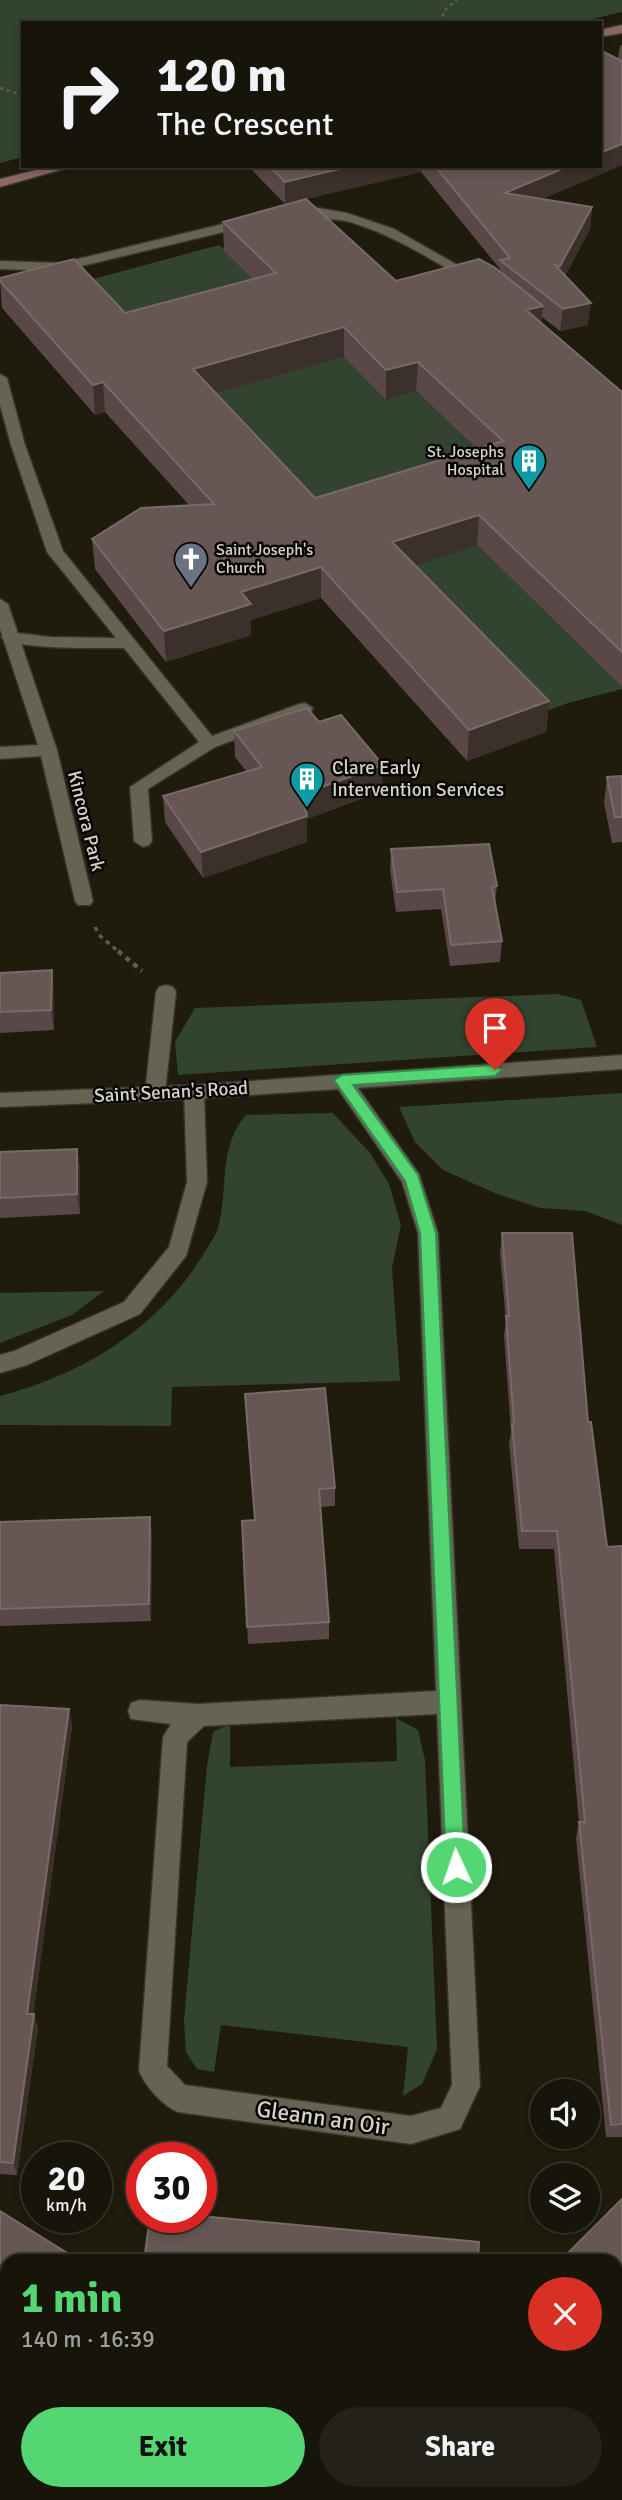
<!DOCTYPE html>
<meta charset="utf-8">
<style>
:root{--surface:#17140a;--page:#242118;--text:#f1f3f6;--muted:#9e9e9c;--line:#36332b;--accent:#54d672}
body{margin:0;font-family:Signika,sans-serif;background:var(--page);color:var(--text);height:100vh;display:flex;flex-direction:column;font-size:26px;white-space:nowrap}
*{box-sizing:border-box;margin:0}
p{font-size:23px;color:var(--muted)}
.icon{flex:none;width:38px;height:38px;fill:none;stroke:currentColor;stroke-width:2;stroke-linecap:round;stroke-linejoin:round}
.map{position:relative;flex:1;overflow:hidden}
.side{position:absolute;left:0px;top:2254px;width:623px;height:247px;display:flex;flex-direction:column;background:var(--surface);border-radius:21px 21px 0 0;box-shadow:0 4px 10px #0003,0 0 0 2px var(--line)}
.side>*{flex:none}
.guide{position:absolute;left:21px;top:21px;width:581px;height:147px;border-radius:0px;box-shadow:0 4px 10px #0003,0 0 0 2px var(--line);background:#17140a;color:var(--text);overflow:hidden}
.buttons{position:absolute;left:530px;top:2079px;display:grid;gap:14px}
.buttons a{display:grid;place-items:center;width:70px;height:70px;border-radius:50%;background:var(--surface);box-shadow:0 4px 10px #0003,0 0 0 2px var(--line);font-size:35px}
.speed{position:absolute;left:21px;top:2142px;display:flex;gap:14px;font-size:35px;font-weight:700;text-align:center}
.speed>*{display:grid;place-content:center;width:91px;height:91px;border-radius:50%;background:var(--surface);box-shadow:0 4px 10px #0003,0 0 0 2px var(--line);line-height:1}
.speed small{font-size:18px;font-weight:400}
.speed .limit{border:10px solid #d22;background:#fff;color:#111}
.pin{position:absolute;display:grid;place-items:center;width:60px;height:60px;color:#fff;margin:-72px -30px;border-radius:50% 50% 50% 0;rotate:-45deg;box-shadow:0 0 7px #0007}
.pin .icon{rotate:45deg}
.me{position:absolute;width:77px;margin:-38px;rotate:357deg;stroke-linejoin:round;filter:drop-shadow(0 0 5px #0008)}
.turn{display:flex;align-items:center;gap:24px;height:147px;padding:0 21px;font-size:32px}
.turn .icon{width:91px;height:91px;stroke-width:2.5}
.turn b{display:block;font-size:49px;line-height:60px}
.round{display:grid;place-items:center;flex:none;width:74px;height:74px;border-radius:37px;background:var(--page)}
.summary{display:flex;align-items:center;justify-content:space-between;height:119px;padding:0 21px}
h1{font-size:42px;font-weight:700;line-height:52px;color:var(--accent)}
.primary-button{display:flex;gap:14px;margin-top:auto;padding:14px 21px}
.primary-button a{flex:1;height:80px;border-radius:42px;background:var(--accent);color:#111;font-size:28px;font-weight:700;line-height:80px;text-align:center}
.primary-button a+a{background:var(--page);color:var(--text)}
.map>svg:first-child{display:block}
.green{fill:#32442f}
.lines{fill:none;stroke-linecap:round;stroke-linejoin:round}
.lane-casing{stroke:#36332c;stroke-width:3}
.street-casing{stroke:#36332c;stroke-width:3}
.secondary-casing{stroke:#36332c;stroke-width:3}
.path-far2{stroke:#5e5b4f;stroke-width:2.5;stroke-dasharray:3.5 3.5;stroke-linecap:butt}
.path-far1{stroke:#5e5b4f;stroke-width:3.5;stroke-dasharray:4.5 4.5;stroke-linecap:butt}
.path{stroke:#5e5b4f;stroke-width:4.5;stroke-dasharray:5 5;stroke-linecap:butt}
.lane{fill:#676353;fill-rule:evenodd}
.street{fill:#676353;fill-rule:evenodd}
.secondary{fill:#8a6766;fill-rule:evenodd}
.wall{fill:#594847;fill-rule:evenodd}
.shaded-wall{fill:#3c302a}
.building{fill:#665755;stroke:#786a67;stroke-width:2;fill-rule:evenodd}
.route{fill:#54d672;stroke:#378b4a;stroke-width:2}
.labels{text-anchor:middle;dominant-baseline:central;stroke-width:5;stroke-linejoin:round;paint-order:stroke}
.far-poi-label{font-size:16px;fill:#d4d2c9;stroke:#070602;text-anchor:end}
.poi-label{font-size:19px;fill:#d4d2c9;stroke:#070602;text-anchor:start}
.street-label{font-size:19px;fill:#d4d2c9;stroke:#070602}
.near-street-label{font-size:23px;fill:#d4d2c9;stroke:#070602}
</style>
<div class="map">
<svg width="622" height="2500" viewBox="0 0 622 2500">
<rect width="100%" height="100%" fill="#1f1b0d"/>
<!-- green -->
<path class="green" d="M0,0H622V12L576,23H23V157L0,163Z
M219,245L290,298L127,343L75,284Z
M319,331L416,391L500,471L315,529L171,373L248,384L290,372Z
M477,545L622,687V689L568,703L531,717L391,573Z
M558,994L581,1000L597,1047L178,1075L175,1042L195,1008Z
M622,1093V1225L585,1211L540,1208L497,1194L443,1170L415,1142L399,1107Z
M333,1113L370,1153L389,1184L401,1225L392,1268L400,1381L172,1387L171,1426L0,1425V1396C81,1375 156,1330 201,1258C206,1249 213,1240 217,1231C230,1190 216,1150 246,1115Z
M104,1291L72,1315L0,1343V1293Z
M396,1718L418,1730L425,1760L437,2049L422,2084L403,2096L408,2047L221,2025L214,2072L197,2069L186,2052L184,2020L207,1766L213,1732L230,1724V1767L397,1761Z
M616,2389L622,2391V2500H0V2436L7,2437V2494H616Z"/>
<g class="lines">
<!-- lane casing -->
<g class="lane-casing">
<path id="lane" d="M318,208L347,213L394,229L484,280L477,284L472,283C433,261 394,235 350,222C336,218 293,218 286,213L293,209Z
M252,217L257,218V224L61,271L0,269V261L61,263Z
M0,374L7,378L25,445L63,551L212,736L299,704L305,703L313,708L311,712L215,747L148,789L152,841L149,845L143,847L134,841L130,787L199,742L124,648C101,648 14,650 1,637L9,632L51,637L116,638L47,552L11,445L0,405Z
M166,985L173,987L176,992L165,1093L162,1098L155,1100L148,1098L145,1093L156,992L159,987Z
M194,1085L201,1087L204,1092L207,1182L186,1256L140,1314L27,1365L0,1373V1355L14,1351L124,1302L169,1247L187,1182L184,1092L187,1087Z"/>
</g>
<!-- street casing -->
<g class="street-casing">
<path id="street" d="M0,599L8,604L57,750L93,901L90,905H78L75,901L41,756L0,759V747L38,745L0,629Z
M622,1055V1069L358,1088L419,1174L438,1233L480,2086L460,2129L411,2144L178,2112C162,2105 146,2087 139,2071L163,1737L171,1724L131,1719L128,1711L131,1703L140,1700L198,1704L436,1691L418,1233L402,1182L338,1089L194,1099L0,1107V1093L194,1085ZM437,1714L452,2085L441,2108L411,2116L185,2085L167,2066L187,1742L204,1726Z"/>
</g>
<!-- secondary casing -->
<g class="secondary-casing">
<path id="secondary" d="M622,25V33L600,37V30Z
M52,166H74L0,187V179Z"/>
</g>
<!-- path-far2 -->
<path class="path-far2" d="M439,23L446,9L457,0
M0,88L23,95"/>
<!-- path-far1 -->
<path class="path-far1" d="M95,927L99,935L120,953"/>
<!-- path -->
<path class="path" d="M118,951L142,971"/>
<!-- lane -->
<use href="#lane" class="lane"/>
<!-- street -->
<use href="#street" class="street"/>
<!-- secondary -->
<use href="#secondary" class="secondary"/>
</g>
<!-- wall -->
<path class="wall" d="M622,45V165L542,199L592,207L590,229L565,276L588,325L560,331L542,317L541,323L622,392V687L477,545L414,565L549,701L546,732L467,761L321,598L251,620V635L166,662L95,569L92,539L189,505L105,412L95,415L2,308L0,278L125,313L253,279L224,251L223,222L285,204L248,166H600L620,46ZM421,172L500,269L499,271L396,281L306,199ZM344,357L386,400L416,391L477,449L315,498L216,393Z
M319,722L382,791L307,819V842L203,878L165,822L163,796L246,771L235,757L234,731Z
M622,776V842L612,843L604,803L607,777Z
M391,849L497,886L495,903L502,941L500,962L450,966L441,909L396,912L390,870Z
M0,973L54,991V1030L0,1033Z
M77,1149L80,1169V1214L0,1218V1152Z
M502,1233L588,1422L607,1547L622,1546V2137H606L576,1838L579,1822L554,1549H519L509,1443L511,1432L504,1335L506,1322L500,1253Z
M245,1394L335,1488V1506L320,1507L329,1622V1639L248,1644L242,1521L255,1520Z
M0,1522L152,1535L151,1621L0,1626Z
M0,1705L69,1709L72,1726L33,2014L38,2028L17,2175L0,2174Z
M622,2199V2345L616,2338V2261H561Z
M0,2211L7,2261V2357L0,2353Z"/>
<!-- shaded-wall -->
<path class="shaded-wall" d="M622,144V165L504,215L505,193L569,166H600V153Z
M352,166H421V172L285,204V182Z
M592,207L590,229L558,288L560,266Z
M591,303L588,325L560,331L563,309Z
M543,306L540,336L526,310Z
M344,327V357L195,399L193,369Z
M418,362L416,391L386,400V370Z
M103,382L105,412L95,415L93,385Z
M479,515L477,545L391,573L392,542Z
M321,567V598L251,620V635L166,662L164,631L241,592Z
M549,701L546,732L467,761L469,730Z
M383,765L382,791L307,819V842L203,878L201,852L302,794Z
M52,970L54,991V1030L51,1010Z
M77,1149L80,1169V1214L77,1194Z
M150,1517L152,1535L151,1621L149,1604Z
M69,1709L72,1726L32,2027L27,2014Z
M34,2014L38,2028L17,2175L13,2163Z"/>
<!-- building -->
<path class="building" d="M600,50L622,61V144L600,153Z
M269,166H352L285,182Z
M435,166H569L505,193L592,207L560,266L555,265L591,303L563,309L500,260L510,258Z
M306,199L396,281L479,259L494,267L543,306L526,310L622,392V652L479,515L392,542L549,701L469,730L321,567L241,592L251,604L164,631L92,539L141,508L214,504L103,382L93,385L0,281V278L74,259L125,313L276,273L223,222ZM344,327L386,370L418,362L503,441L315,498L193,369Z
M307,708L319,722L341,715L383,765L302,794L307,816L201,852L163,796L262,767L234,731Z
M622,776V817H615L607,777Z
M489,844L497,886L492,887L502,941L451,945L443,889L397,892L391,849Z
M52,970L51,1010L0,1012V973Z
M77,1149V1194L0,1198V1152Z
M502,1233H572L588,1422H591L607,1547L622,1546V2124L611,2125L579,1822H585L557,1531H522L512,1424H514L506,1316H509Z
M325,1388L335,1488L319,1489L329,1622L247,1627L242,1521L255,1520L245,1394Z
M150,1517L149,1604L0,1609V1522Z
M0,1705L69,1709L27,2014H34L13,2163L0,2162Z
M622,2199V2330L616,2323V2261L561,2260Z
M0,2211L80,2261H7V2351L0,2346Z
M201,2216L479,2242L478,2261H144L150,2217H201Z"/>
<!-- route -->
<path class="route" d="M495,1065L502,1070L495,1076L353,1085L418,1175L436,1233L465,1867L462,1873L456,1876L449,1873L446,1867L420,1233L405,1181L334,1080L342,1075Z"/>
<!-- icons -->
<defs>
<g id="building-pin" transform="scale(1.75)"><path d="M0 17L-7.5 6A9.5 9.5 0 1 1 7.5 6Z" fill="#0f9aa8" stroke="#070602"/><path d="M-4-6H4V6H1V3H-1V6H-4ZM-2.5-4.3h1.7v1.8h-1.7ZM.8-4.3h1.7v1.8H.8ZM-2.5-1h1.7V.8h-1.7ZM.8-1h1.7V.8H.8Z" fill="#fff"/></g>
<g id="church-pin" transform="scale(1.75)"><path d="M0 17L-7.5 6A9.5 9.5 0 1 1 7.5 6Z" fill="#6b7280" stroke="#070602"/><path d="M-1.2-6h2.4v3.5h3.3v2.4h-3.3V6h-2.4V-.1h-3.3v-2.4h3.3Z" fill="#fff"/></g>
</defs>
<g fill-rule="evenodd">
<use href="#building-pin" x="529" y="461"/>
<use href="#church-pin" x="191" y="559"/>
<use href="#building-pin" x="307" y="779"/>
</g>
<g class="labels">
<!-- far-poi labels -->
<g class="far-poi-label">
<text x="504" y="452">St. Josephs<tspan x="504" dy="18">Hospital</tspan></text>
<text x="216" y="550" text-anchor="start">Saint Joseph's<tspan x="216" dy="18">Church</tspan></text>
</g>
<!-- poi labels -->
<g class="poi-label">
<text x="332" y="768">Clare Early<tspan x="332" dy="22">Intervention Services</tspan></text>
</g>
<!-- street labels -->
<g class="street-label">
<text transform="translate(86 821) rotate(76)">Kincora Park</text>
<text transform="translate(171 1092) rotate(-3)">Saint Senan's Road</text>
</g>
<!-- near-street labels -->
<g class="near-street-label">
<text transform="translate(323 2118) rotate(8)">Gleann an Oir</text>
</g>
</g>
</svg>
<div class="buttons">
<a><svg class="icon" aria-label="sound" viewBox="0 0 24 24"><path d="M4 9h4l5-4v14l-5-4H4zM17 9q2 3 0 6"/></svg></a>
<a><svg class="icon" aria-label="layers" viewBox="0 0 24 24"><path d="M12 4l9 5-9 5-9-5zM3 14l9 5 9-5"/></svg></a>
</div>
<div class="speed"><div>20<small>km/h</small></div><div class="limit">30</div></div>
<div class="pin" style="left:495px;top:1070px;background:#d93025"><svg class="icon" aria-label="arrive" viewBox="0 0 24 24"><path d="M6 21V4h12l-3 4 3 4H6"/></svg></div>
<svg class="me" style="left:456px;top:1867px" viewBox="-20 -20 40 40"><circle r="17" fill="#54d672" stroke="#fff" stroke-width="3"/><path d="M0-11L8 9 0 5-8 9z" fill="#fff"/></svg>
<div class="guide">
<div class="turn"><svg class="icon" aria-label="right" viewBox="0 0 24 24"><path d="M7 20v-9h11M14 6l5 5-5 5"/></svg><div><b>120 m</b>The Crescent</div></div>
</div>
<section class="side">
<div class="summary"><div><h1>1 min</h1><p>140 m · 16:39</p></div><a class="round" style="background:#d93025;color:#fff"><svg class="icon" aria-label="close" viewBox="0 0 24 24"><path d="M6 6l12 12M18 6L6 18"/></svg></a></div>
<div class="primary-button"><a>Exit</a><a>Share</a></div>
</section>
</div>
